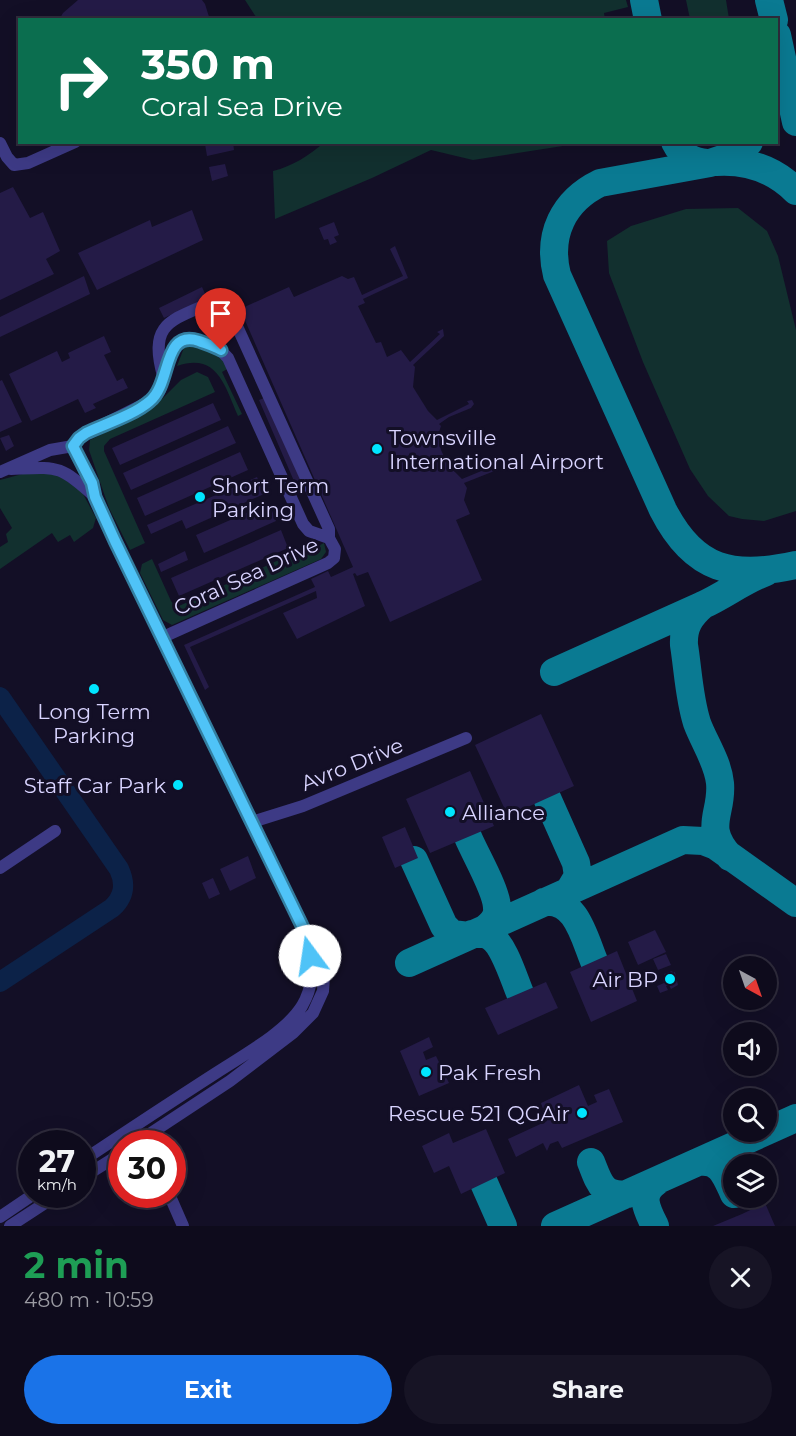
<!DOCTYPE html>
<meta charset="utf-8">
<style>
:root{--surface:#0e0b1c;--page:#171425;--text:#f1f3f6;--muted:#9b9ba3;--line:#2e2b3b;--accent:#1a73e8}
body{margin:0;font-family:Montserrat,sans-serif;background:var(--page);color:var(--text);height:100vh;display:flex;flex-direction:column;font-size:22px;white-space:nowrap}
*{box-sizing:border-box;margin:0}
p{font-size:20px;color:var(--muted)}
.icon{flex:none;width:33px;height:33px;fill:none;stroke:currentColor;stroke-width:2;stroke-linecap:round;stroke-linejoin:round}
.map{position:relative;height:1226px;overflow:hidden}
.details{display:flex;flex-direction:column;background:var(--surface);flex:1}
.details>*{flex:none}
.hud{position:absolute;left:18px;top:18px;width:760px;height:126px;border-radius:0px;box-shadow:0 6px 24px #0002,0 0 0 2px var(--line);background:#0b6e4f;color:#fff;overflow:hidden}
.needle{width:39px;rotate:140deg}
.controls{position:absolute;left:723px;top:956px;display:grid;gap:12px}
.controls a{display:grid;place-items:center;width:54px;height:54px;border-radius:50%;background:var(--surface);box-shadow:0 6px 24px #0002,0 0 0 2px var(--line);font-size:30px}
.speed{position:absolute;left:18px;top:1130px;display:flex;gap:12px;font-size:30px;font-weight:700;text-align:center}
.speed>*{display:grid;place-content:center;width:78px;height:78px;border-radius:50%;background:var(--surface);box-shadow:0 6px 24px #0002,0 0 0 2px var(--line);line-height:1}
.speed small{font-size:15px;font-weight:400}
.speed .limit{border:9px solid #d22;background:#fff;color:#111}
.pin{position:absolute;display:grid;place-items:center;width:51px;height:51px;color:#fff;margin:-62px -26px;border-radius:50% 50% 50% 0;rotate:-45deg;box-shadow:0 0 6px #0007}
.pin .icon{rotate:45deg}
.me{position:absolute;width:66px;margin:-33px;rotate:346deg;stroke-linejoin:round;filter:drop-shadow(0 0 4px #0008)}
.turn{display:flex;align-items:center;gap:21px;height:126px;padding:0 24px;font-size:27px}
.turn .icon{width:78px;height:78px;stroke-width:2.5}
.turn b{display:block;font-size:42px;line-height:51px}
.round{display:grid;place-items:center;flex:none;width:63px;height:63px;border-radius:32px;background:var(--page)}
.summary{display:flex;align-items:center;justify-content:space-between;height:102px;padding:0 24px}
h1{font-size:36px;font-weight:700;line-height:45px;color:#1e9e55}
.cta{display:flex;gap:12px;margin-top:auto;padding:12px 24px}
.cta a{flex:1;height:69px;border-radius:36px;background:var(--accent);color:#fff;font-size:24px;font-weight:700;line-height:69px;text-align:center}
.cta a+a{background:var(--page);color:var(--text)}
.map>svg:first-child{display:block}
.green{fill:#12302f}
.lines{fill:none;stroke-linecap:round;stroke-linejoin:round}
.river{stroke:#0c2248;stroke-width:20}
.taxiway{stroke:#0a7a92;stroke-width:28}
.building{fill:#241b47}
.street{stroke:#3d3a85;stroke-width:12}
.route-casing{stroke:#337fa1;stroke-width:15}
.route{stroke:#4fc3f7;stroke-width:10}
.poi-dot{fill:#00e5ff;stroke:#130f26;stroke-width:2}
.labels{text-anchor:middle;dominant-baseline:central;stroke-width:6;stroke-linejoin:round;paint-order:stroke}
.poi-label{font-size:21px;fill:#d9d4ff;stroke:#130f26;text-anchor:start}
.street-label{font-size:21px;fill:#d9d4ff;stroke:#130f26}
</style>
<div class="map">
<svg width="796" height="1226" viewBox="0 0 796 1226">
<rect width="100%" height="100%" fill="#130f26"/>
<!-- green -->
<path class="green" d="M245,0H626L628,7L604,13L605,20H258Z
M686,0H726L729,19H690Z
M325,142H582V143L473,160L431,150L372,178L275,219L273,171C293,166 308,156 325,142Z
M738,208L767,231L778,256L796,330V511L764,521L742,519L729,516L708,496L690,469L643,362L609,273L607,241L631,226L686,209Z
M185,345H192L219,355L229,368L222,372L242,414L238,416C225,387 218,352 177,366Z
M197,372L208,377L215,392L110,439L104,446V451L145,543L130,550L109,508L89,450L90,440L143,414L157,404L181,380Z
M54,472L82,492L96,518L93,528L74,542L70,535L58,542L52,533L0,569V547L8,542L6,534L12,528L0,508V480L26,473Z
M324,543L326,552L321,559L172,625L163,620L140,573L142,564L152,559L171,601L174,605L179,606L296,552L304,553Z"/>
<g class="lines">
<!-- river -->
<path class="river" d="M0,697L119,869C126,884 124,897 112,908L0,982"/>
<!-- taxiway -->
<path class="taxiway" d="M644,0L648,20
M769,0L774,20
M777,35L796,122
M675,142C682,156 692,162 707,163
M749,142L725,158L710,163L600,183C563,201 547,235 557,275L663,510C694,571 733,579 796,565
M716,162C747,160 774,169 796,191
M703,605C690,616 683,627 684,645C688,670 689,698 697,723C704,742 718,762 720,783C723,814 702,826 730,857
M554,672L703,605C725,595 744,580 766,572
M547,798L576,863L578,876L569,891
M468,837C475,854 497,891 497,908C498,916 492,923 486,928
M414,860L444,926L452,934L469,936
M544,902C576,898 584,937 594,961
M472,934C479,934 486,933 491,937C504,945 514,979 520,993
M409,963L683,840L703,841L716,846L796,903
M591,1162C599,1182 602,1197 627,1194
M699,1162C721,1159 726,1177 734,1194
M484,1183L503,1226
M555,1226L796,1118
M655,1226C647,1210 638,1194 656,1182"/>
</g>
<!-- building -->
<path class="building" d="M78,0H202L205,4L210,20H59L63,13Z
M214,142H233L234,150L207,156L205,144Z
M225,164L228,176L212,181L209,167Z
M13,187L30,218L43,212L60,251L46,259L54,274L0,300V193Z
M192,210L203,240L97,290L78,253L150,220L152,227Z
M334,222L339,235L334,237L337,242L330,245L328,239L324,240L319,228Z
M395,246L408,278L363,299L365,303L358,306L376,343L381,342L387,357L401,350L410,362L440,334L437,332L443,329L444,336L413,365L415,367L413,387L428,411L437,420L469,404L467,401L472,400L474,404L471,408L449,417L439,424L441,426L438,435L441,450L448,465L462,479L491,467L493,466L491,464L497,462V470L464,483L467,488L464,500L470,514L456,520L482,580L390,622L368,572L357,576L355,573L353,574L365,606L297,639L283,613L317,598L316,591L190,647L209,687L205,690L184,645L315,587L311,579L328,571L331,577L353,567L240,309L289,287L294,297L342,276L348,279L354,277L362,295L403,276L390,249Z
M84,276L90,294L0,337V317Z
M202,287L207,298L164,318L159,308Z
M104,336L111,352L104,355L117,381L123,378L128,388L93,404L96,408L85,413L78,399L31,421L9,374L57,351L62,362L70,358L68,353Z
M2,380L22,422L0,432V381Z
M264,398L303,485L297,488L259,400Z
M213,403L221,420L120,465L112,448Z
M228,426L236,443L131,490L123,473Z
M9,435L14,446L6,451L0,438Z
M240,452L248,470L145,516L137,498Z
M257,477L264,494L186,529L182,520L151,534L147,525Z
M269,503L276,521L204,553L196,535Z
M281,530L288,548L179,596L171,578Z
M185,551L188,560L161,572L158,564Z
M541,714L574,786L508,816L475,745Z
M470,771L494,826L430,853L406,799Z
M405,827L418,858L395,868L382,837Z
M248,856L256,878L230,891L220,869Z
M213,878L220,894L209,899L202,883Z
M655,930L666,952L638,965L628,942Z
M617,951L637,1001L591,1022L570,972Z
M666,954L671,965L658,970L653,959Z
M672,971L673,973L675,972L678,985L671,989L669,985L666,986L668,990L660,993L657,986L664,983L663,980L666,979L664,974Z
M546,982L558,1008L498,1035L485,1008Z
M429,1037L433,1047L423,1052L426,1060L436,1056L449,1083L419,1096L400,1051Z
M579,1085L588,1106L597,1102L594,1095L609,1089L623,1122L562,1148L558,1141L550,1144L547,1151L543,1143L516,1157L508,1139L547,1121L541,1103Z
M486,1129L505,1173L461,1194L449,1166L434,1173L422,1146L449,1133L453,1143Z
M765,1203L775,1226H713L742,1214Z"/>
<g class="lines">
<!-- street -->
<path class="street" d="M0,143L7,157L14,165L28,163L75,142
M163,376C149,324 169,321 210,303L226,309L236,324L329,529V538
M73,446L92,483L95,497L122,555L307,936L319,954L324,977L323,991L313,1013L293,1033L230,1081L136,1143
M73,446L79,438L86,433L150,401L160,390L173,348C176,345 180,341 184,339C196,335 221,349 228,358L303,524L309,531L329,538L335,549L334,558L328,563L163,637
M11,469C58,467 59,464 95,497
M0,472L50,450L73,446
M252,822L303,806L466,738
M0,868L55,831
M82,1161C127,1131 171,1102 216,1073C242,1056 286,1032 302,1006C316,982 311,966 308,940
M82,1178L122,1153
M169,1194L183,1226
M0,1217L34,1194
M10,1226L59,1194"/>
</g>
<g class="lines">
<!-- route casing -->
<g class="route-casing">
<path id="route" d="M221,350C214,346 207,344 199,341C162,329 172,383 150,401C134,415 105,424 86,433L79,438L73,446L92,483L95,497L115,541L307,936L310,956"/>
</g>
<!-- route -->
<use href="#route" class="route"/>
</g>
<!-- markers -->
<g class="poi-dot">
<circle cx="377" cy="449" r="6"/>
<circle cx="200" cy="497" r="6"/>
<circle cx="94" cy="689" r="6"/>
<circle cx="178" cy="785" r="6"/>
<circle cx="450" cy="812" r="6"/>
<circle cx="670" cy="979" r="6"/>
<circle cx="426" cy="1072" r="6"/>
<circle cx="582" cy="1113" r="6"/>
</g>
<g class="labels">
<!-- poi labels -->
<g class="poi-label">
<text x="389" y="437">Townsville<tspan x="389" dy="24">International Airport</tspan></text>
<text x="212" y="485">Short Term<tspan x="212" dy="24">Parking</tspan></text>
<text x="94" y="711" text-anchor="middle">Long Term<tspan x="94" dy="24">Parking</tspan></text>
<text x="166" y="785" text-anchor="end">Staff Car Park</text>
<text x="462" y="812">Alliance</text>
<text x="658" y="979" text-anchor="end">Air BP</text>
<text x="438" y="1072">Pak Fresh</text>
<text x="570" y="1113" text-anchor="end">Rescue 521 QGAir</text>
</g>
<!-- street labels -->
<g class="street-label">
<text transform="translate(246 576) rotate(-25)">Coral Sea Drive</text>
<text transform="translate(352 764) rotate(-22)">Avro Drive</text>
</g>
</g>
</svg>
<div class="controls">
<a><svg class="needle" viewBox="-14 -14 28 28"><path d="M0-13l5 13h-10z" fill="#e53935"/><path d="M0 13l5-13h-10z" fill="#9b9ba3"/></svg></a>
<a><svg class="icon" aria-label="sound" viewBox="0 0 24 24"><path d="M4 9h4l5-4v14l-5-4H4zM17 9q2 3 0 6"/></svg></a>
<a><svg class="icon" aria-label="search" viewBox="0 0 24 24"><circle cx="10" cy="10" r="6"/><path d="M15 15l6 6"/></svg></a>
<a><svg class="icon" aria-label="layers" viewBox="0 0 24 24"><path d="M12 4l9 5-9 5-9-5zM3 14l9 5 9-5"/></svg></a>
</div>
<div class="speed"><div>27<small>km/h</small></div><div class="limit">30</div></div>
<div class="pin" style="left:221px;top:350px;background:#d93025"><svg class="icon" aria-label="arrive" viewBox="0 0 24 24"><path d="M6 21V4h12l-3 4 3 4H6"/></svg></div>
<svg class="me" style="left:310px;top:956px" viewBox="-20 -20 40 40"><circle r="19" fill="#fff"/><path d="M0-13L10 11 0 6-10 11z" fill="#4fc3f7"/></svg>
<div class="hud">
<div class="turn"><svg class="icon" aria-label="right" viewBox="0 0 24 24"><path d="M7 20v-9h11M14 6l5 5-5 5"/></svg><div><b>350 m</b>Coral Sea Drive</div></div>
</div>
</div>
<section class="details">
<div class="summary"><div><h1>2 min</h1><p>480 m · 10:59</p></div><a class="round"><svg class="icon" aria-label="close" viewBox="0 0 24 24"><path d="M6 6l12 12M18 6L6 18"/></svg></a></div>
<div class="cta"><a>Exit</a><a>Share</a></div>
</section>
